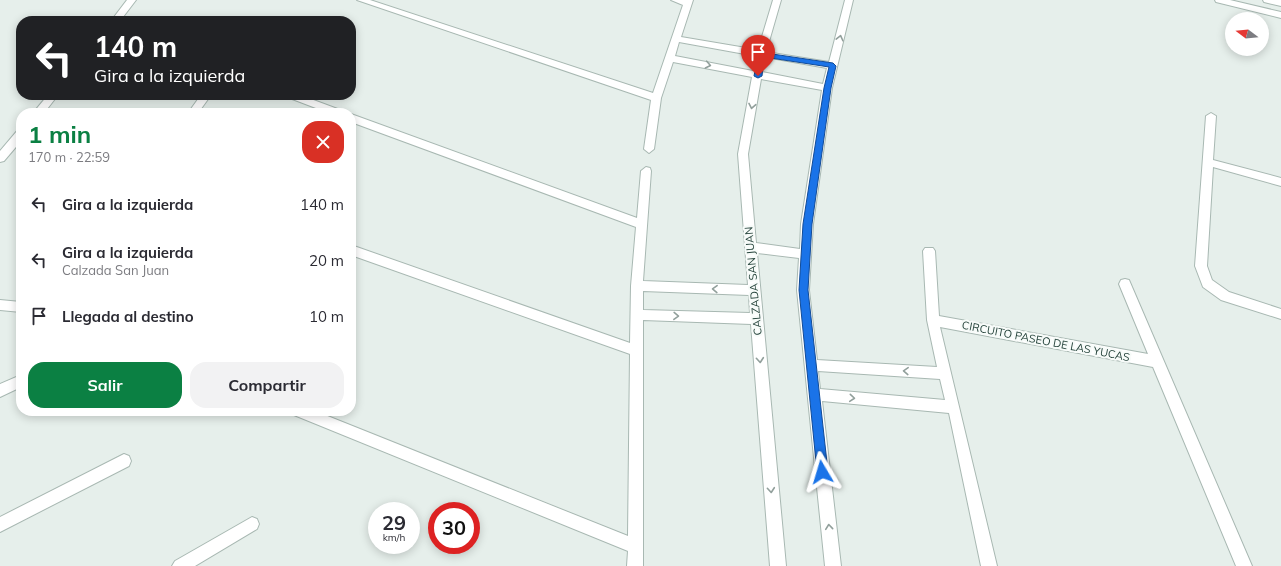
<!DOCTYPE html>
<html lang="es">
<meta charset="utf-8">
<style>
:root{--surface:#fff;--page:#f2f2f3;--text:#2b2b33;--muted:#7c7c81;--accent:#0b8043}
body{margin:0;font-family:Mulish,sans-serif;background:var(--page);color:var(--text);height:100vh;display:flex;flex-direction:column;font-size:15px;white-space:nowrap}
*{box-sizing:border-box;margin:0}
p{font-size:13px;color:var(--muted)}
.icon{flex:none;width:22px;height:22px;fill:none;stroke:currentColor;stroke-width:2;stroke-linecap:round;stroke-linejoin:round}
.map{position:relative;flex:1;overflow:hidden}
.side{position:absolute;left:16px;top:108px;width:340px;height:308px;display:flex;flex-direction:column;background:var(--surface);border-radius:16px;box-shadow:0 2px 10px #0003}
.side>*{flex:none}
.banner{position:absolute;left:16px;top:16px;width:340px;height:84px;border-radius:16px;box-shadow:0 2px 10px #0003;background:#202124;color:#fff;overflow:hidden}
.needle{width:26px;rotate:286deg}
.controls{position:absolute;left:1225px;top:12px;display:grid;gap:8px}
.controls a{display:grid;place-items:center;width:44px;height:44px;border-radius:50%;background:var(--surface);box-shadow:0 2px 10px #0003;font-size:20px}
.speed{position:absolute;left:368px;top:502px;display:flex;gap:8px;font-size:20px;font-weight:700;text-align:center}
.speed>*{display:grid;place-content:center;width:52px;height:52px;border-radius:50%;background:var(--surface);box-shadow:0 2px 10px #0003;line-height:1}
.speed small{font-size:10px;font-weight:400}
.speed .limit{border:6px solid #d22;background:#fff;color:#111}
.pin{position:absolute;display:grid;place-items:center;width:34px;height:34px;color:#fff;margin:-41px -17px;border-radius:50% 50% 50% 0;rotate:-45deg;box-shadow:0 0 4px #0007}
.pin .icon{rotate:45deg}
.me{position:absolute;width:44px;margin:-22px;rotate:353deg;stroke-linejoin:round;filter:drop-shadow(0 0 3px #0008)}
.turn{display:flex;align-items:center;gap:14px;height:84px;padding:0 12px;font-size:18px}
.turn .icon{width:52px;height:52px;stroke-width:2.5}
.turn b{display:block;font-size:28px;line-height:34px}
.round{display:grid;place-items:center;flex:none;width:42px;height:42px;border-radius:16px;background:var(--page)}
.head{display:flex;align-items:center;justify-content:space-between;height:68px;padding:0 12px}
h1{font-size:24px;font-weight:700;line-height:30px;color:var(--accent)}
.button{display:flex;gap:8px;margin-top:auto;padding:8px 12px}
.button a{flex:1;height:46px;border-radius:16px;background:var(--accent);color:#fff;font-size:16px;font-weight:700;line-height:46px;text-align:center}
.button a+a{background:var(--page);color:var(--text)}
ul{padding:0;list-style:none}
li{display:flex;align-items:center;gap:12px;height:56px;padding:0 12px}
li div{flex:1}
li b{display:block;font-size:15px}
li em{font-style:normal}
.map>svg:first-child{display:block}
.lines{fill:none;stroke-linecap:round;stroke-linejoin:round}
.minor-casing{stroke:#a8b8b2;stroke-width:2}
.minor{fill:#fff;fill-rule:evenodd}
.oneway{stroke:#92a09c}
.route{fill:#1a73e8;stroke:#114b97}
.labels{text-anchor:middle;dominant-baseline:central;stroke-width:4;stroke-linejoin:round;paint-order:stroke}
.street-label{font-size:11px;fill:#24423a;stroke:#f7fbf9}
</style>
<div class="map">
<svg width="1281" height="566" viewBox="0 0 1281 566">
<rect width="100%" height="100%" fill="#e6efeb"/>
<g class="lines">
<!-- minor casing -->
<g class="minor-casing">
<path id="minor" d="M127,0H136L120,21H111Z
M357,0H370L653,93L683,5L671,0H693L681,37L758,50L773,0H781L766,52L829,62L845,0H853L832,88L813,224L809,290L817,360L937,367L927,320L923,251L925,248H933L935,251L939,316L1148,354L1119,284L1121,280L1125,279L1129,280L1252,566H1236L1153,367L940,327L997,566H981L949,413L822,401L841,566H825L797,290L799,258L757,253L786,566H770L751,324L643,320V566H627L628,551L294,415L292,411H315L628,536L630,354L351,255V245L630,343L631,286L636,227L351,122V114L637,218L641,171L646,167L650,168L651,171L643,281L748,285L738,154L752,77L673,62L661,98L654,149L649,153L644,149L651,100ZM679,42L756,56L753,71L675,56ZM765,57L827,68L823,84L762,72ZM761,79L822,90L801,224L800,249L756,243L748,154ZM643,291L749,295L750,313L643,310ZM818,371L940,379L945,400L820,389Z
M1215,0H1230L1281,12V18L1216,2Z
M1263,0H1281V6L1264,2Z
M48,95H58L44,113H33Z
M201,95H211L198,113H188Z
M285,95H300L343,111L344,113H329L287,97Z
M1211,113L1216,116L1213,160L1281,178V186L1213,167L1207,266L1212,280L1229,292L1281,309V319L1221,300L1203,287L1195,266L1206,116Z
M21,130V141L4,161L0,162V151L17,131Z
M0,300L21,302V312L0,310Z
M21,375V387L0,397V384Z
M124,454L129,456L131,461L129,466L0,532V517Z
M252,517L257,519L259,524L257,529L195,566H172L175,561Z"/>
</g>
<!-- minor -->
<use href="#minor" class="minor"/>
</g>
<!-- one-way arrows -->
<defs><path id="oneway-chevron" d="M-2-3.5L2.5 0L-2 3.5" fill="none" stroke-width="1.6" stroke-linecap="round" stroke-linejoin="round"/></defs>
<g class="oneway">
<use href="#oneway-chevron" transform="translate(840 38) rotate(-76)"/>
<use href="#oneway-chevron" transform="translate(708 65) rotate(11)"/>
<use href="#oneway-chevron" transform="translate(752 106) rotate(101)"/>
<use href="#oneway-chevron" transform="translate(715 289) rotate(-178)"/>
<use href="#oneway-chevron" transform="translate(676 316) rotate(2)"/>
<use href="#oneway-chevron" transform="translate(760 360) rotate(85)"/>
<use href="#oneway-chevron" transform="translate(906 371) rotate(-177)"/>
<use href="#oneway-chevron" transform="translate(852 398) rotate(5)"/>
<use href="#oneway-chevron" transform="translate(771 490) rotate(85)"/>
<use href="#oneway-chevron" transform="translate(829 527) rotate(-96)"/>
</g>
<!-- route -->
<path class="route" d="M759,52L833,63L836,66L831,88L812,224L808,290L828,472L826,476L822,478L819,476L817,472L799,290L803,224L824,88L829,67L764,57L762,76L758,78L754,76Z"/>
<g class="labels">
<!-- street labels -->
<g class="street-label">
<text transform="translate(753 281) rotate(-95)">CALZADA SAN JUAN</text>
<text transform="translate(1046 341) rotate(11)">CIRCUITO PASEO DE LAS YUCAS</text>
</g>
</g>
</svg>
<div class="controls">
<a><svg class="needle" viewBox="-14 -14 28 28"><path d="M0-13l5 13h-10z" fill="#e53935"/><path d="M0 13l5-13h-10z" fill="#7c7c81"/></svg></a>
</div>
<div class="speed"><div>29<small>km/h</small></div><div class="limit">30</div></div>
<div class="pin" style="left:758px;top:76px;background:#d93025"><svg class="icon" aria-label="arrive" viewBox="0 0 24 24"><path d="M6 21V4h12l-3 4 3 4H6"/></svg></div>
<svg class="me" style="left:822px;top:472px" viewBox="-20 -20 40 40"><path d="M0-17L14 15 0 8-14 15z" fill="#1a73e8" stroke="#fff" stroke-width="4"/></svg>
<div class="banner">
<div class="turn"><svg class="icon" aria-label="left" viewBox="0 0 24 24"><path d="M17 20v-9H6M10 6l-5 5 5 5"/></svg><div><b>140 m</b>Gira a la izquierda</div></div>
</div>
<section class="side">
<div class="head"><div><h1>1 min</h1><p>170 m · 22:59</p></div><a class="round" style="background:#d93025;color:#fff"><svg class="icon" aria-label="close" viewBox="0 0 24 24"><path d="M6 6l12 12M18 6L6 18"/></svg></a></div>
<ul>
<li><svg class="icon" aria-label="left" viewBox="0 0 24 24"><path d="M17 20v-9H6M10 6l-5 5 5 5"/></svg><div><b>Gira a la izquierda</b></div><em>140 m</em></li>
<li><svg class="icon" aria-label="left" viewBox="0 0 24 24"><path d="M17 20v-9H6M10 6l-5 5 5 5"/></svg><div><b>Gira a la izquierda</b><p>Calzada San Juan</p></div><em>20 m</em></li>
<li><svg class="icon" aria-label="arrive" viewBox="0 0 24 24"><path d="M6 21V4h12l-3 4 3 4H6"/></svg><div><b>Llegada al destino</b></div><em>10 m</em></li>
</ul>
<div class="button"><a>Salir</a><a>Compartir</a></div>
</section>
</div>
